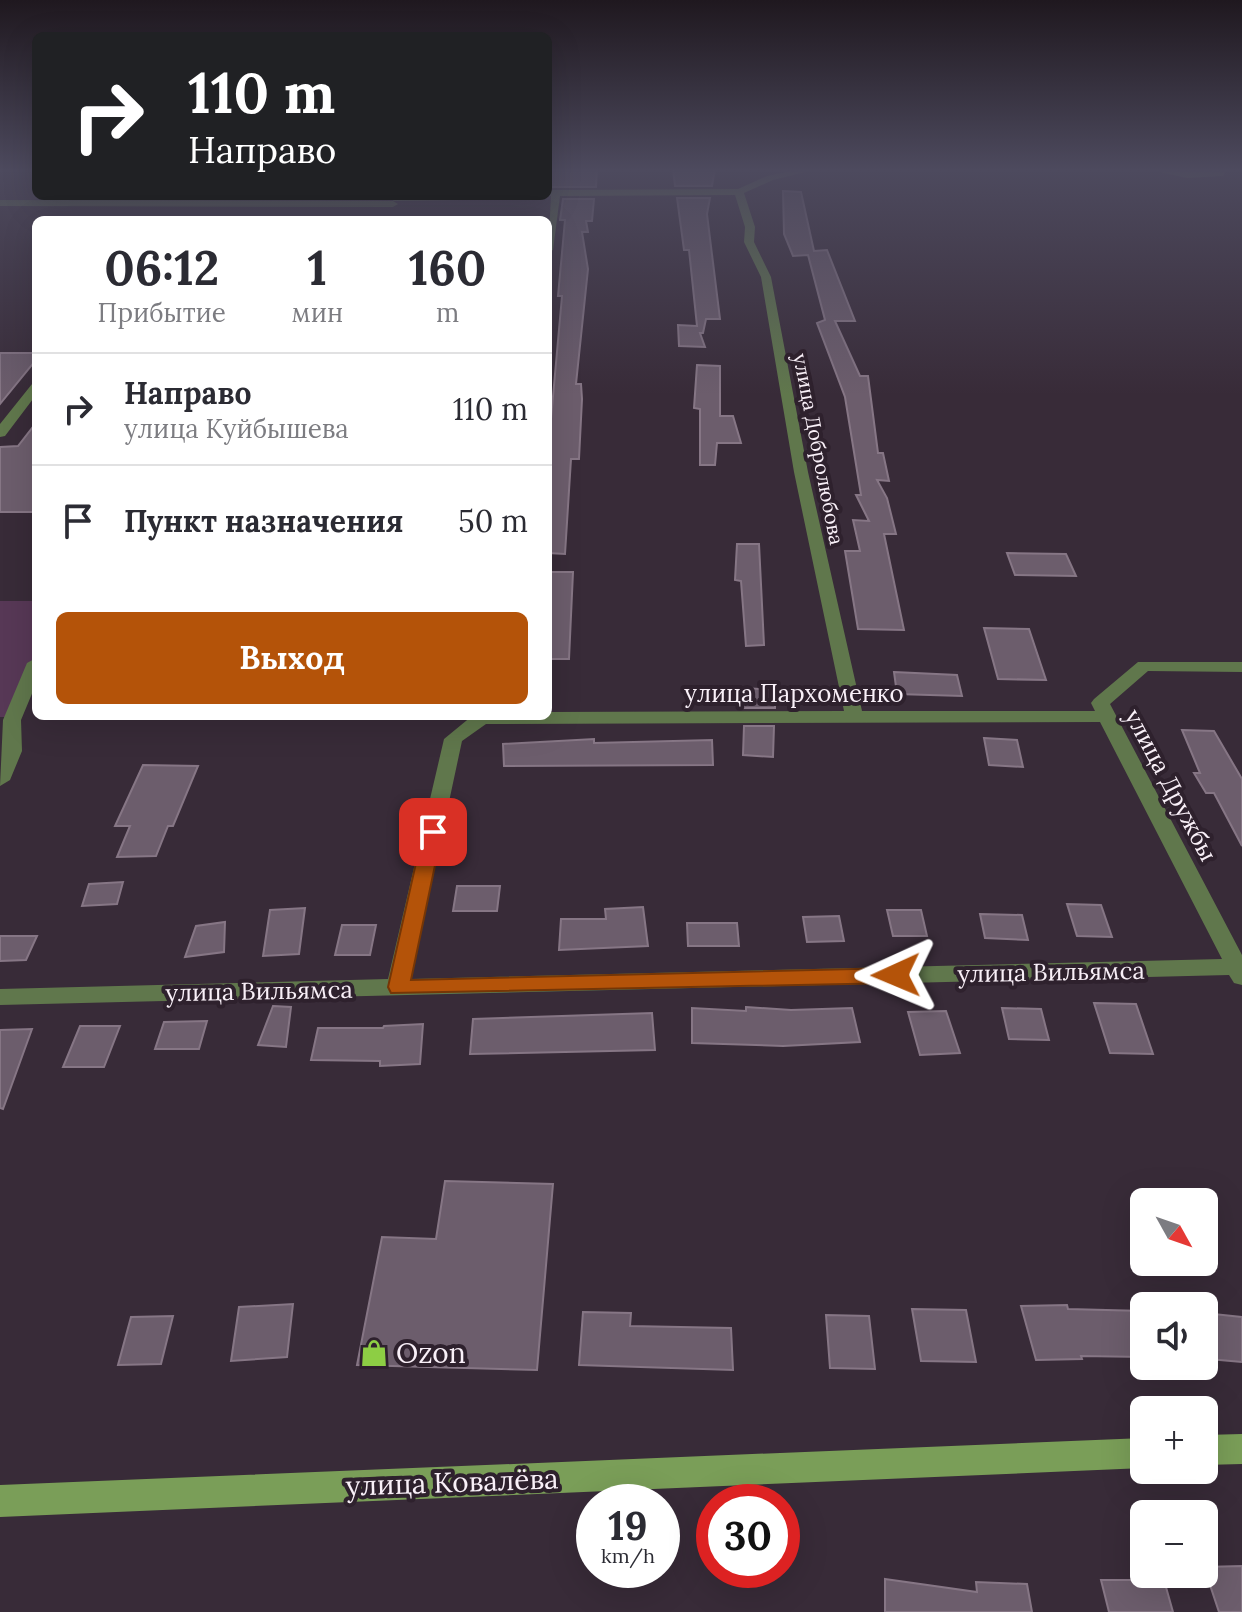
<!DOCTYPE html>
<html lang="ru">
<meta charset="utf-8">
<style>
:root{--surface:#fff;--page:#f7f7f7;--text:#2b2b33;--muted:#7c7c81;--line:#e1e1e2;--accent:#b45309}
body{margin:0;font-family:Lora,serif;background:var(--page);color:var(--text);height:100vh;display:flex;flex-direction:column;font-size:30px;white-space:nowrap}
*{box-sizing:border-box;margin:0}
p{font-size:26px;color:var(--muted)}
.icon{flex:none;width:44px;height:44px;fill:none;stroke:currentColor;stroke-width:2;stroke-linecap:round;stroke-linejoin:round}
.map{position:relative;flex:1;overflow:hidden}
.panel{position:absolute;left:32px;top:216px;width:520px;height:504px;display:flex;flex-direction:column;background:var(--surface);border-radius:12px;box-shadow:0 8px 32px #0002}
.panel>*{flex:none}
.top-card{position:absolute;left:32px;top:32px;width:520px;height:168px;border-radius:12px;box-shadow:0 8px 32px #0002;background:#202124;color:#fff;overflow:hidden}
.needle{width:52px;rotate:130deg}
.fabs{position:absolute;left:1130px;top:1188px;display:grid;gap:16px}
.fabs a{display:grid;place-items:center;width:88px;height:88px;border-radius:12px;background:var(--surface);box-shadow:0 8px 32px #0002;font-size:40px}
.speed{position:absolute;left:576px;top:1484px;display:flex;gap:16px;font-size:40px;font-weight:700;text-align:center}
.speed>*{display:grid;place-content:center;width:104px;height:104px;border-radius:50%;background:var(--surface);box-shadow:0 8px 32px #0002;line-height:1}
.speed small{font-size:20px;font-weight:400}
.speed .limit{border:12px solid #d22;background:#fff;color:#111}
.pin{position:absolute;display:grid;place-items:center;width:68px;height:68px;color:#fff;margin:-34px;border-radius:16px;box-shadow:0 4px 12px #0006}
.me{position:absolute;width:88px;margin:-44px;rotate:269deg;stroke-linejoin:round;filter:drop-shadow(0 0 6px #0008)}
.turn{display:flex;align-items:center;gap:28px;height:168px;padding:0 24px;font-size:36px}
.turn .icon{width:104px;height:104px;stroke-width:2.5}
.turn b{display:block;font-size:56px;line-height:68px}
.eta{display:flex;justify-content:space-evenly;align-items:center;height:136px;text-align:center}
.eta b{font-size:48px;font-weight:700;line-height:56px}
.cta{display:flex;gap:16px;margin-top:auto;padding:16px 24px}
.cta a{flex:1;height:92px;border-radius:12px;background:var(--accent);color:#fff;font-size:32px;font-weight:700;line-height:92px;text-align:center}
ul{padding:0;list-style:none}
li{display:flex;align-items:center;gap:24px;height:112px;padding:0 24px;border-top:2px solid var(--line)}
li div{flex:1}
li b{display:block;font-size:30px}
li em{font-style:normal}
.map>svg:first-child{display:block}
.green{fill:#573856}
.building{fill:#6c5d6c;stroke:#867685;stroke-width:2}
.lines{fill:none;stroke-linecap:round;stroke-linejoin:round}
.street{fill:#60774c;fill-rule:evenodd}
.secondary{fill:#7a9e58;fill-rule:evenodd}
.route{fill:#b45309;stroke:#753606;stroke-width:2}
.labels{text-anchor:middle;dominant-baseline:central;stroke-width:8;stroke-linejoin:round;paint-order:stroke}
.far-street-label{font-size:20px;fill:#f9f0f8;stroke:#2e212d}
.street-label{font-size:24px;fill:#f9f0f8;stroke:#2e212d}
.near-poi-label{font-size:28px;fill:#f9f0f8;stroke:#2e212d;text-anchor:start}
.near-street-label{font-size:28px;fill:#f9f0f8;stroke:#2e212d}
</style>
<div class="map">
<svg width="1242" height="1612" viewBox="0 0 1242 1612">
<rect width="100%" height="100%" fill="#382b38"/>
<!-- green -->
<path class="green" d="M0,601H36V653L9,717H0Z"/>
<!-- building -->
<path class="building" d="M548,169H597L596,187H548Z
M673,169H715L712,186H675Z
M783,191L801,192L814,251L827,250L855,321H835L860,376H868L878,453H883L889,481L877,480L887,498L896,534H884L904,630L858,629L845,551H860L853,520L869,521L856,495H861L845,397L817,323L825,320L808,255L793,256L784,234Z
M677,198H710L707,214L720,319H706L703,333H700L705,347L679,346L678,325L697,326L689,250H684Z
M563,199H594L592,221H586L588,232H582L588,269L576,384H581L582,399L579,459H571L565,554L548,553V452L562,296H558L565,220H560Z
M0,353H36V360L0,404Z
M697,365L720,366V416H733L741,443H717L715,465H700V409L694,408Z
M36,423V512H0V447L18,446Z
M737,544H759L764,645L746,646L741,581L735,580Z
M1007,553L1066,554L1076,576L1015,575Z
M548,572H573L569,659H548Z
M984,628L1029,629L1046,680L998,679Z
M894,672L957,675L962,696L897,694Z
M744,688L775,690V708H744Z
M744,726H774L773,757L743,755Z
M1182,730L1214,731L1242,779V846L1214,793H1206L1194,773H1200Z
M984,738L1017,740L1023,767L989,765Z
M594,739V743L712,740L713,765L504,766L503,744Z
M143,765L198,766L173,826H168L156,856L117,857L130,826H115Z
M123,882L117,904L82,906L89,884Z
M457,886H500L497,911H453Z
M1067,904L1101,905L1112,937L1077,936Z
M643,907L648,946L559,950L561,919H606L605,909Z
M305,908L299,954L263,956L270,910Z
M887,910H921L927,936H893Z
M980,914L1022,915L1028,940L985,938Z
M839,916L844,941L807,942L803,917Z
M225,922L224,952L185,957L196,926Z
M687,923H737L739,946H688Z
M342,925H376L370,955H335Z
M0,936H37L26,960L0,961Z
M1094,1003L1136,1004L1153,1054L1110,1053Z
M273,1006L291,1007L286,1047L258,1045Z
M746,1007L791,1010L852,1008L860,1042L783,1046L692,1043V1008L746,1011Z
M1002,1008L1041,1009L1049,1040L1009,1039Z
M946,1011L960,1053L920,1055L908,1012Z
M652,1013L655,1050L470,1054L473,1019Z
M207,1021L199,1049H155L164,1022Z
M423,1024L420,1064L380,1066V1061L311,1060L318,1028H383L384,1026Z
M80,1026H120L104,1067H63Z
M32,1029L3,1109L0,1108V1030Z
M445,1181L553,1184L537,1370L357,1365L382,1237L436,1239Z
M293,1304L287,1357L231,1361L239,1307Z
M1067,1305L1068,1309L1144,1311V1357L1081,1356L1082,1359L1036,1360L1021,1306Z
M912,1309L966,1310L976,1362L921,1361Z
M583,1312L631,1313L630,1326L731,1328L733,1370L579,1365Z
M1204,1313L1242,1317V1362L1209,1359L1204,1337Z
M826,1315L869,1316L875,1369L830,1368Z
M173,1316L161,1364L118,1365L131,1317Z
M1242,1566V1612H1219L1204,1567Z
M885,1579L977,1592L976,1582L1027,1584L1032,1612H885Z
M1101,1580H1164L1173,1612H1109Z"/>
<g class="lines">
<!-- street -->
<path class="street" d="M799,169H817L773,180L744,193L755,227L754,242L771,277L808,472L862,711H1095L1091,703L1094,699L1138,662H1242V672L1148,671L1110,704L1242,955V985L1234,983L1229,975L0,1005V989L388,979L444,739L472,716H548V712L844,711L794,472L761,277L744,242L745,227L735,195L560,196L553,250L548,253L551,196H548V190L738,189L767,176ZM1100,722L1222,959L411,979L462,741L486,724Z
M1145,169L1187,172L1228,169L1223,176L1187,178Z
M396,196H535L530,199L393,201Z
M0,200L393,201L398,204L393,207L0,206Z
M36,383V395L5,436L0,437V424L32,384Z
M36,658V684L21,720L22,751L10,780L0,786L3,720L27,663Z"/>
<!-- secondary -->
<path class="secondary" d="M1242,1434V1464L1204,1465V1435Z
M1144,1438V1468L0,1517V1485Z"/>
</g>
<!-- sky -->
<linearGradient id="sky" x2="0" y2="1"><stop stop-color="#1f181f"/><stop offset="0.43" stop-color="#4d4a5e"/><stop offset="1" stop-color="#4d4a5e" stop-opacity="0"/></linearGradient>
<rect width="1242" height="395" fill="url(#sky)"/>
<!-- route -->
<path class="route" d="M433,826L442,832L411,980L896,968L903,970L906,975L903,981L896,983L391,993L388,987L423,832Z"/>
<!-- icons -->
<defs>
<g id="shop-bare" transform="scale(2.16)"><path d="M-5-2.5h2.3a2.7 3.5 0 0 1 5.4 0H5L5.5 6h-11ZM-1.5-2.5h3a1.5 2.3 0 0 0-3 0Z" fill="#8dce44" stroke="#2e212d" stroke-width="2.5" paint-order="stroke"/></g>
</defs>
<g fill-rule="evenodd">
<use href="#shop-bare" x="374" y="1353"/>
</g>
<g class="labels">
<!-- far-street labels -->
<g class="far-street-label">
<text transform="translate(819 449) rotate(79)">улица Добролюбова</text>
</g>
<!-- street labels -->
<g class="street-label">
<text x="794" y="693">улица Пархоменко</text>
<text transform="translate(1171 785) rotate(62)">улица Дружбы</text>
<text transform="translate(1051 972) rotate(-1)">улица Вильямса</text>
<text transform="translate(259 991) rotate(-1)">улица Вильямса</text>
</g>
<!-- near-poi labels -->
<g class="near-poi-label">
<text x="396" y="1353">Ozon</text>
</g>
<!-- near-street labels -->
<g class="near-street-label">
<text transform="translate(452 1482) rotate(-2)">улица Ковалёва</text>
</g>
</g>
</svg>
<div class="fabs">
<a><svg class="needle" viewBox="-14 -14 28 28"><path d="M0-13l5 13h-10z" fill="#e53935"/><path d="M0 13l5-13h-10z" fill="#7c7c81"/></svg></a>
<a><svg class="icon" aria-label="sound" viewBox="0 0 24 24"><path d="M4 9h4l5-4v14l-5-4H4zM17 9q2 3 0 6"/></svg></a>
<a>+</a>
<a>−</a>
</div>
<div class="speed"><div>19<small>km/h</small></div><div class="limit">30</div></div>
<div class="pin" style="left:433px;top:832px;background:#d93025"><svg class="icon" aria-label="arrive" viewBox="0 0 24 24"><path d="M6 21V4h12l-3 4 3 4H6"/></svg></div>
<svg class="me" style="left:896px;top:975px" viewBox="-20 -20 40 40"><path d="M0-17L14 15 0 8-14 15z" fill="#b45309" stroke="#fff" stroke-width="4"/></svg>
<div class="top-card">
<div class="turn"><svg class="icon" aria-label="right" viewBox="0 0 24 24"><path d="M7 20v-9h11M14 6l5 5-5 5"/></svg><div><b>110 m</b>Направо</div></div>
</div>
<section class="panel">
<div class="eta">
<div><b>06:12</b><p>Прибытие</p></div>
<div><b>1</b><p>мин</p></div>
<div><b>160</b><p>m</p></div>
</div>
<ul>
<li><svg class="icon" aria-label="right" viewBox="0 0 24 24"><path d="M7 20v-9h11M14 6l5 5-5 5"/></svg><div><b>Направо</b><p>улица Куйбышева</p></div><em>110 m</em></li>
<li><svg class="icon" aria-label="arrive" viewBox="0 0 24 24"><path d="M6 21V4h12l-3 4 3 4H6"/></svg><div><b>Пункт назначения</b></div><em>50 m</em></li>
</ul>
<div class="cta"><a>Выход</a></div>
</section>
</div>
